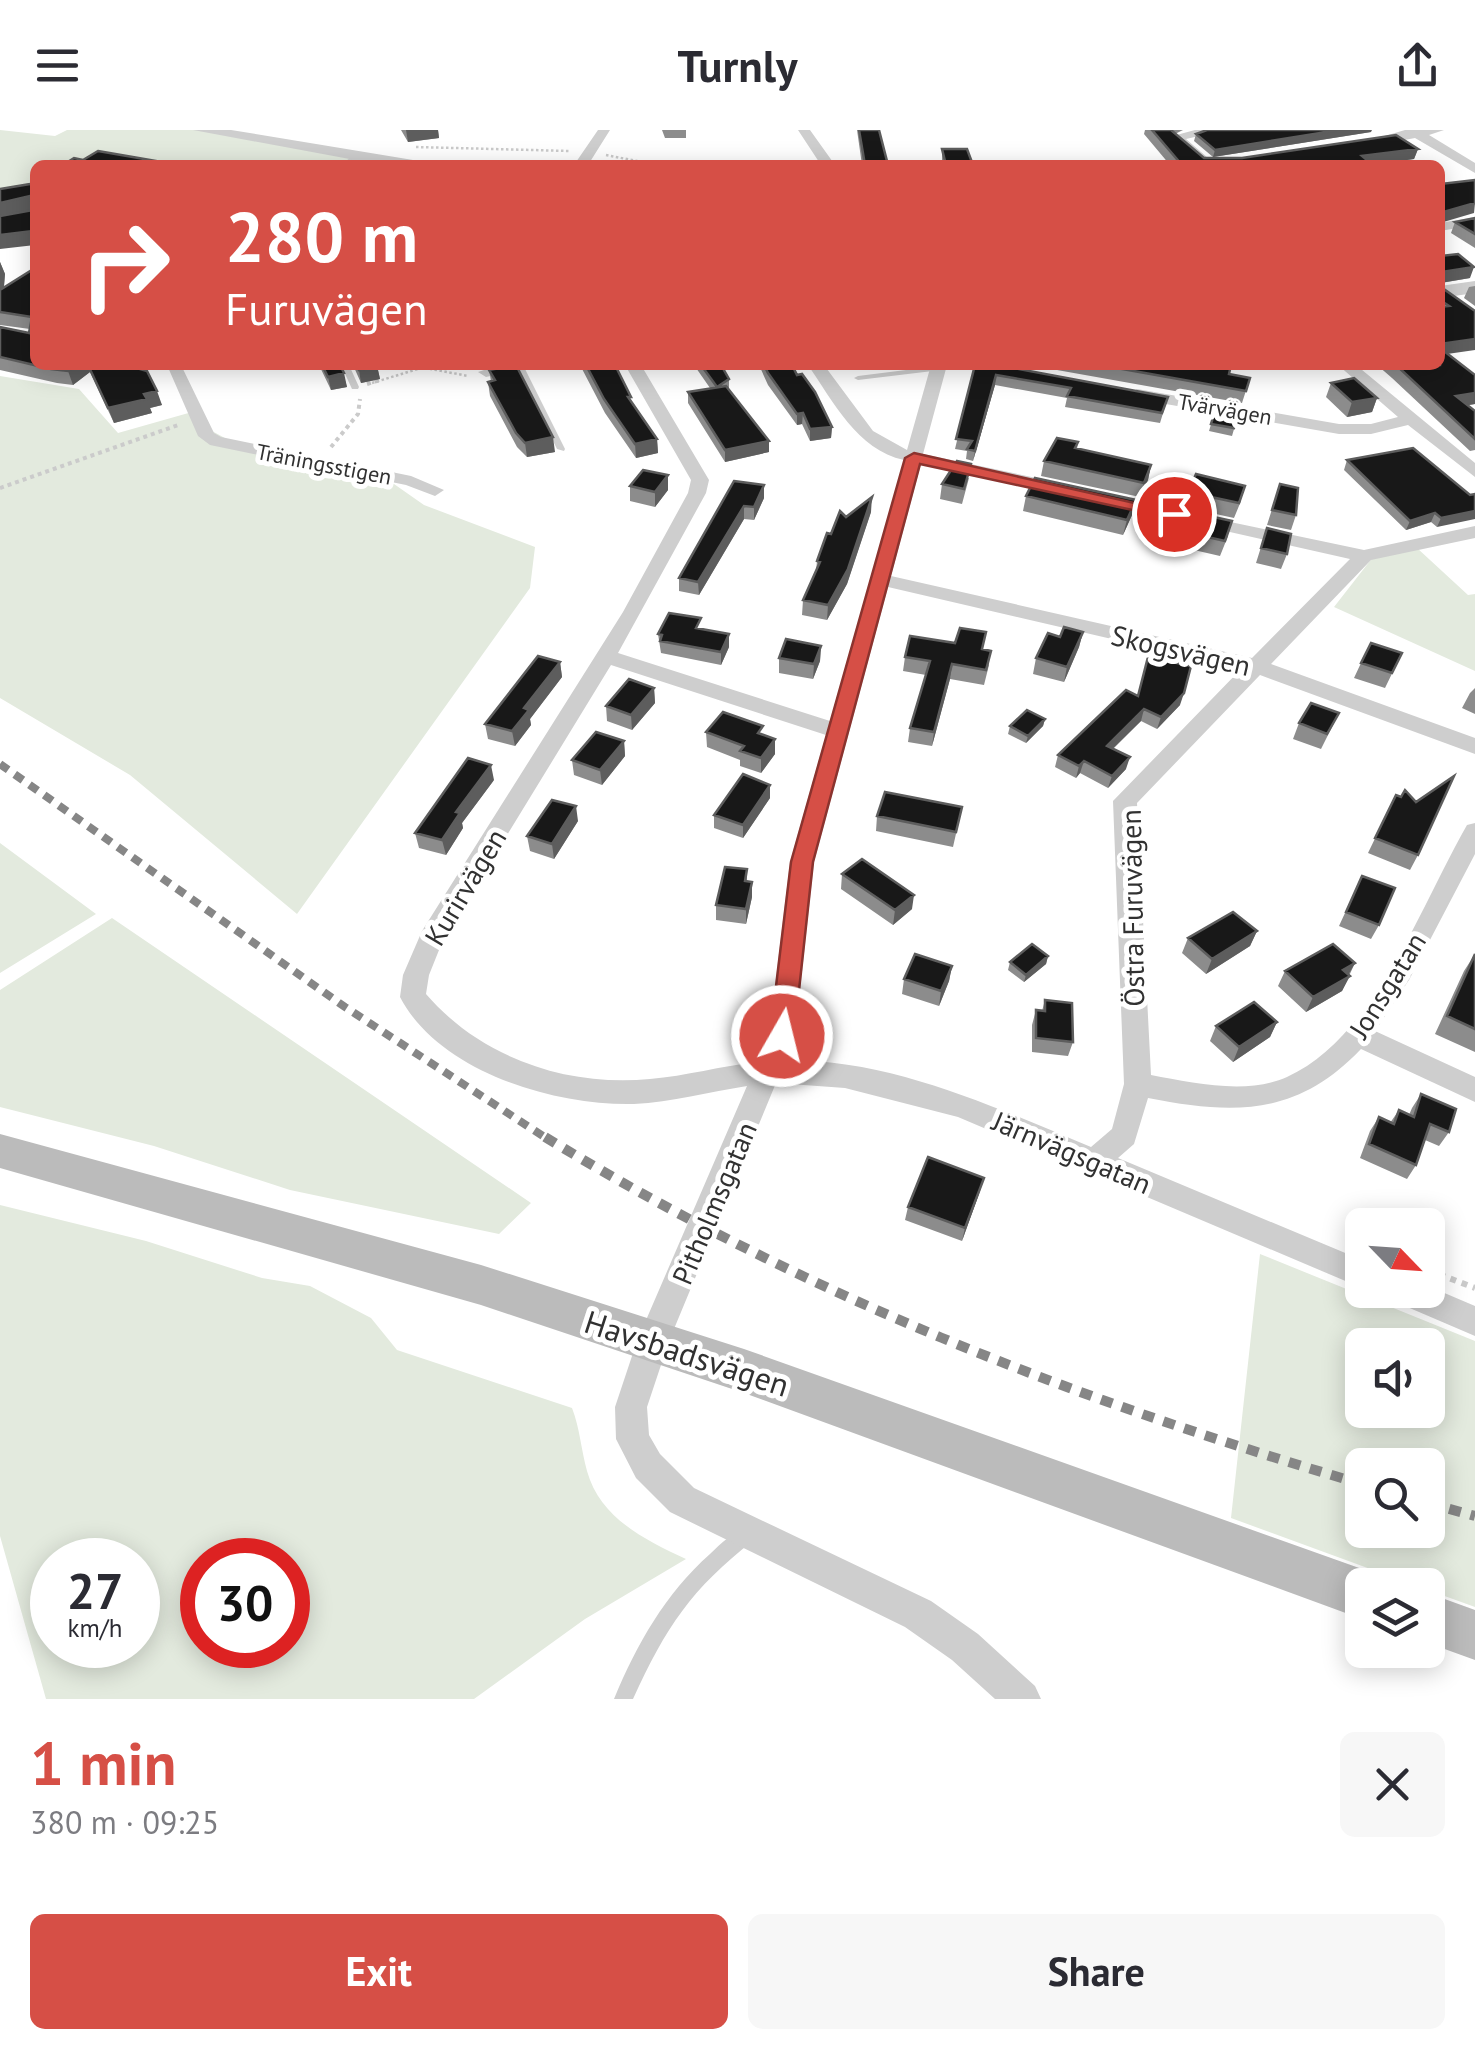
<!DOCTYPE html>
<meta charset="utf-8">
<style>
:root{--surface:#fff;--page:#f7f7f7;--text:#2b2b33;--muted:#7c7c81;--accent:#d64f46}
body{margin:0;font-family:"PT Sans",sans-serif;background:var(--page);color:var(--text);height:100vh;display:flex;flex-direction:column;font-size:38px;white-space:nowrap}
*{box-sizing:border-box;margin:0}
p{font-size:32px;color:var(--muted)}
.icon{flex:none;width:55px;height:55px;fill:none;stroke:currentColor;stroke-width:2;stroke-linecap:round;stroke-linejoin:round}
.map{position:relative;height:1569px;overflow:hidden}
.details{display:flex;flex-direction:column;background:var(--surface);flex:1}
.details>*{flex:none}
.banner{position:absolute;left:30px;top:30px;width:1415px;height:210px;border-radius:15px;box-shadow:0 5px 25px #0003;background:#d64f46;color:#fff;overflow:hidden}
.needle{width:65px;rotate:115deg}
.fabs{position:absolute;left:1345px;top:1078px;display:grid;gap:20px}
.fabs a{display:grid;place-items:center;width:100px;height:100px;border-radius:15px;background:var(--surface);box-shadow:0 5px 25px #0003;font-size:50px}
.speed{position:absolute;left:30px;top:1408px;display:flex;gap:20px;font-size:50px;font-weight:700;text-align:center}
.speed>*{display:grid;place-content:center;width:130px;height:130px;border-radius:50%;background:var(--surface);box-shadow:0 5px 25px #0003;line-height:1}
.speed small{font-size:25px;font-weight:400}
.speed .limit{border:15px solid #d22;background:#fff;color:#111}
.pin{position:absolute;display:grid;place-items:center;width:85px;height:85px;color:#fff;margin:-42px;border:5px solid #fff;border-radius:50%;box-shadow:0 2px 10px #0007}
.me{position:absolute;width:110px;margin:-55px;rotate:8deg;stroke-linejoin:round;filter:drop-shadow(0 0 8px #0008)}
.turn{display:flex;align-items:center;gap:35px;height:210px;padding:0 30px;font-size:45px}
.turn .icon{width:130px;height:130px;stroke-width:2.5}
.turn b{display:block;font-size:70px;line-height:85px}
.round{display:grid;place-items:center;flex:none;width:105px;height:105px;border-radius:15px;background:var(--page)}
.overview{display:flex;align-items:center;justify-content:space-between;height:170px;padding:0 30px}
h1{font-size:60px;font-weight:800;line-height:75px;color:var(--accent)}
.action{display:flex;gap:20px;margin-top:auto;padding:20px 30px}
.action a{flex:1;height:115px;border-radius:15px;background:var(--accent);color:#fff;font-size:40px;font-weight:800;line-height:115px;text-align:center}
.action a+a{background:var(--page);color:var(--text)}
header{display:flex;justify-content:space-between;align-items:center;height:130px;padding:0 30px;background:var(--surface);font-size:45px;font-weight:800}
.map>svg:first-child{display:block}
.green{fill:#e3eade;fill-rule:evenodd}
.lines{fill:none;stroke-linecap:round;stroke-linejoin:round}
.path-far2{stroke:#cbcbcb;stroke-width:2.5;stroke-dasharray:2.5 2.5;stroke-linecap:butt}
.path-far1{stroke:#cbcbcb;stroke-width:4;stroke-dasharray:4 4;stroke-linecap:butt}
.path{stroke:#cbcbcb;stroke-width:6;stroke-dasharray:6 6;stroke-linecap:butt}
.service{fill:#cecece;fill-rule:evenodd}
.minor{fill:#cecece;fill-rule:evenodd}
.tertiary{fill:#cecece;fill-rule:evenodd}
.secondary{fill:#bbb;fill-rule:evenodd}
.rail-far1{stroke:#868686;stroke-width:8;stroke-dasharray:10 8;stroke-linecap:butt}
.rail{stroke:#868686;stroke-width:10;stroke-dasharray:12 10;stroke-linecap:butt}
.wall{fill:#8c8c8c}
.shaded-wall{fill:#5d5d5d}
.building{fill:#181818;stroke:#5d5d5d;stroke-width:2.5}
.route{fill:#d64f46;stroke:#8b332e;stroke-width:2.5}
.labels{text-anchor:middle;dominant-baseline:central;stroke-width:10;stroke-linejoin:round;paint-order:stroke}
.far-street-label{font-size:22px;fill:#313131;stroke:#fff}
.street-label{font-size:28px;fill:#313131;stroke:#fff}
.near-street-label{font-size:32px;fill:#313131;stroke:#fff}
</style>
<header><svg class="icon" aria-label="menu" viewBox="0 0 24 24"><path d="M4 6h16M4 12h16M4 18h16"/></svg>Turnly<svg class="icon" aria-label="share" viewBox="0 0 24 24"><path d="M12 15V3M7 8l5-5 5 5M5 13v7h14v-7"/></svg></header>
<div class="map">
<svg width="1475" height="1569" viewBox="0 0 1475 1569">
<rect width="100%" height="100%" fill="#fff"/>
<!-- green -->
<path class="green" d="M0,0L55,6L67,0H215L432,35H35V54L0,62Z
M0,246L79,259L118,303L192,282L201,295L245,319L394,354L424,375L535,417L530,458L297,784L130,645L0,568Z
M1417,418L1468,465L1475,464V541L1334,477L1373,427Z
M0,713L96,784L0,843Z
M112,788L531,1073L499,1104L290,1060L154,1016L0,977V860Z
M0,1075L146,1111L262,1148L310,1156L371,1188L397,1220L572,1278C580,1299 581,1319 587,1341C600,1388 645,1410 686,1429L585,1489L474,1569H46L0,1406ZM52,1430H138V1515H52ZM202,1430H288V1515H202Z
M1260,1124L1475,1211V1477L1428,1460V1455H1414L1231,1388ZM1362,1215H1428V1280H1362ZM1362,1335H1428V1400H1362Z"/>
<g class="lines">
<!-- path-far2 -->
<path class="path-far2" d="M416,17L570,21
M606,25L657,35
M410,235L468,246
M372,253L421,238"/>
<!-- path-far1 -->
<path class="path-far1" d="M367,254L380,250
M331,317L358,284L360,269
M0,358L181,294"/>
<!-- path -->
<path class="path" d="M1428,1140L1475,1158"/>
<!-- service -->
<path class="service" d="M341,235H349L359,257L358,259H352Z
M515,235H523L565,319L564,321L557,319Z
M938,236L942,238L941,240L858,250L854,248L858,246Z
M748,1395L754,1398L757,1404L754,1410C691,1459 666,1497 633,1569H614C637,1514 665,1464 710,1424C721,1413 734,1402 748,1395Z"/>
<!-- minor -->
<path class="minor" d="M598,0H610L588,35H574Z
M798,0H810L835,35H821Z
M1195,0H1225L1186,9L1216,35H1201L1169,7Z
M1405,0H1444L1429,5L1475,33V43L1415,8L1367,17L1361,13Z
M356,23L368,26L357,35H341Z
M1475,87V95L1440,101V93Z
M167,235H181L214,303L221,307L411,346L444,360L435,366L406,355L210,315L198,306Z
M499,235H540L486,247L478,242Z
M625,235H641L709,350L706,363L618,523L830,591L904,330C857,320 833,271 808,235H824L873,301L907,320L931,235H947L923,324L1065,354L1074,360L1065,366L921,334L891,446L1252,528L1350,429L1097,372V364L1364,420L1475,396V408L1371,430L1271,534L1475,608V624L1260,545L1137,673L1151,945C1193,953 1247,965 1287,947C1375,907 1422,773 1467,695L1475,693V724L1409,850L1375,901L1475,947V972L1361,919C1297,986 1235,985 1148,968L1134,1014L1118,1028L1362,1130V1158L958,987L845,958L776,953L669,1211L647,1277L649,1305L660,1324L694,1358L931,1471L978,1504L1035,1556L1041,1569H995L952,1530L905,1497L670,1382L636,1348L616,1309L615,1277L637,1211L747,956C709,962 672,972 634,974C555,976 439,942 400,867L403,845L422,801L623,482L688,363L691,350ZM888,457L1241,539L1113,671L1124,954L1112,999L1091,1017C994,977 892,929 785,930L795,906L814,732ZM611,535L826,605L790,732L769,906L757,932C721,936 686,946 650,949C567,957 481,928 426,864L429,845L443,810Z
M1338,235H1356L1475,333V347L1408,295L1371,304H1339L1137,269L1129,264L1137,259L1339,294H1371L1398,287Z
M1428,1156L1475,1176V1206L1391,1170L1387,1160H1428Z"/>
<!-- tertiary -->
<path class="tertiary" d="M193,0H231L413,30L422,35H382Z
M1475,151V163L1440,168V156Z"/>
<!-- secondary -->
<path class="secondary" d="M0,1004L481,1135L744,1219L1362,1439L1380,1446L1383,1455H1362V1489L744,1263L481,1175L0,1038Z
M1428,1463L1475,1480V1530L1428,1513Z"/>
<!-- rail-far1 -->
<path class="rail-far1" d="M0,634L345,877L549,1010"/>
<!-- rail -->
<path class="rail" d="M545,1007C804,1165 1072,1269 1362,1354
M1428,1373L1475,1386"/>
</g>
<!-- wall -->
<path class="wall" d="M401,0H438L439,8L408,12Z
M662,0H686V8H665Z
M857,0H879L888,35H862Z
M1145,0H1183L1175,4L1204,28H1242L1418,19L1414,29L1373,35H1170L1144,4Z
M1371,2L1213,27L1194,11L1196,4Z
M942,19L973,35H942Z
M1475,88V118L1451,103L1455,92Z
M1440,126L1470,148L1441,153V157L1475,181L1448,224L1475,245V274L1468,275L1475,281V320L1470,321L1392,248L1377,235H1440Z
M0,132L5,144L4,158L35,138V235H150L142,240L162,275L150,278L152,283L114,293L90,242L73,255L57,253L0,240V197L29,203L30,199L0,195V197Z
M1475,156V176L1464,168L1469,157Z
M319,235H340L347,257L331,260Z
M353,235H377L380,249L361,253Z
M580,235H615L632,273L657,309L658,323L636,328L605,283Z
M694,235H721L729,249V260L769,311V322L725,332L688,273V262L710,258Z
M759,235H792L832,297L831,308L810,311L802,294L797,295L768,255Z
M975,235L1168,267L1160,293L1065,277L1067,268L995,255L973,331L966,329L967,321L955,319Z
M1029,235H1231L1229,244L1250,248L1242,273Z
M489,240L555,322L527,327L517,317L490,266L488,252L491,251Z
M1331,253L1377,268L1372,282L1347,287L1326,267Z
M1216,278L1239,282L1232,306L1209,301Z
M1078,312L1077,319L1151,335L1148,350L1140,367L1041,346L1044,331Z
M1347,330L1470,365L1437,397L1431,392L1406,400L1344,340Z
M969,348L962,374L940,369L942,354Z
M1280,354L1296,385L1291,400L1267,395Z
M764,355V368L754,390L744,389L699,465L679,461V448Z
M630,356L668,360L655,377L630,371Z
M1188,362L1241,371L1234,388L1184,377Z
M1026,366L1136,370L1132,385L1123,405L1023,381Z
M871,382L847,454L827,490L802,485L803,470L816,441L817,431L831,404L846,387Z
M1267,398L1287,424L1281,439L1256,433Z
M1172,399L1228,406L1220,426L1168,414Z
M701,499L729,517L721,535L661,523L658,504Z
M1083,502L1079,517L1064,552L1033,544L1036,528L1060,507Z
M821,516L820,531L813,549L779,543V528Z
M983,520L989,535L984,555L950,549L932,616L908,612L910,598L926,545L903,541L905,527Z
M1402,523L1385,558L1354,548L1361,533Z
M560,532L562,547L530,589L531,595L515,616L488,609L485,594Z
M654,558L655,573L632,600L607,591L606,576Z
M1475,558V584L1462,578L1470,563Z
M1138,566L1180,575L1157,599L1141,591L1113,619L1126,639L1108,658L1080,643L1076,648L1055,637L1058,625Z
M1339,583L1321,619L1293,609L1299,593Z
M1045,589L1043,596L1026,613L1008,604L1010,596Z
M706,602L763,605L775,624L761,643L740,636V630L707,617Z
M624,611L625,626L602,655L574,645L572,630Z
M494,650L462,693L463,698L446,725L419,718L415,703Z
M770,655V668L743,708L714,698V685Z
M1396,665L1418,725L1410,740L1368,723Z
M962,677L953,717L876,701L877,686Z
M578,691L554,729L530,721L527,706Z
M747,739V751L752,767L746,794L716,790V775Z
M842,744L912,779L893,795L841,759Z
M1362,746L1379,795L1371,809L1339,796Z
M1257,801L1250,816L1206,844L1182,823L1188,808Z
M1475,824V922L1435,904L1464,841Z
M1048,826L1046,834L1024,852L1008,840L1010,832Z
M1355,833L1342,861L1306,882L1278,856L1285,841Z
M952,836L949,851L939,876L902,864L904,849Z
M1045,870L1073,912L1068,926L1032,922V895L1036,880L1042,881Z
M1277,892L1270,907L1233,932L1210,911L1216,896Z
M1421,964L1449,1002L1439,1016L1425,1010L1416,1035L1407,1049L1360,1028L1370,1001L1379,987L1390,993L1399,980L1409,985L1412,978Z
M980,1061L962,1111L905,1090L908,1077Z"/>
<!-- shaded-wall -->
<path class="shaded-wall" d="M406,0H438L439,8L408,12Z
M1339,0H1372L1371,2L1213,27L1215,20Z
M1418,19L1414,29L1370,35L1362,26Z
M30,66L34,79L0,87V73Z
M1475,73L1474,83L1440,93V83Z
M35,94V115L0,119V105Z
M0,132L5,144L2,176L0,172Z
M1474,137L1470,148L1440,153L1441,142Z
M1475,209V220L1440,225V214Z
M76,235H88L90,242L73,255L68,241Z
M126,235H150L130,249Z
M667,235H688L668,238Z
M377,236L380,249L361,253L359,240Z
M344,243L347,257L331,260L328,247Z
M996,245L995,255L973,331L975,321Z
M157,261L162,275L150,278L152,283L114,293L108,278L144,264Z
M1475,263V274L1451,278L1456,266Z
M1377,268L1372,282L1347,287L1352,272Z
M803,283L802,294L797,295V284Z
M832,297L831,308L810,311V299Z
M553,307L555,322L527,327L525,313Z
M657,309L658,323L636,328L635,314Z
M769,311V322L725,332V320Z
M1151,335L1148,350L1140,367L1144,353Z
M668,345V360L655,377V362Z
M764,355V368L754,390V377Z
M872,367L871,382L847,454L827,490L828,475Z
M1136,370L1132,385L1123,405L1127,390Z
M744,376V389L699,465L698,452Z
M1475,381V389L1437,397L1441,388Z
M1435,383L1431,392L1406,400L1410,391Z
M1083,502L1079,517L1064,552L1067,537Z
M729,504V517L721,535V522Z
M821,516L820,531L813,549L814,534Z
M560,532L562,547L530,589L531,595L515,616L512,601L524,578Z
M952,534L950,549L932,616L934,602Z
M654,558L655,573L632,600L631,585Z
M1184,563L1180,575L1157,599L1161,587Z
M1144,579L1141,591L1103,628L1107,616Z
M1045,589L1043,596L1026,613L1028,606Z
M775,609V624L761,643V628Z
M624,611L625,626L602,655L600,640Z
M1130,627L1126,639L1108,658L1112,646Z
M1084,631L1080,643L1076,648L1079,636Z
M491,635L494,650L462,693L463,698L446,725L442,710L456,682Z
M770,655V668L743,708V695Z
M576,676L578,691L554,729L552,714Z
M752,752V767L746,794V779Z
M914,765L912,779L893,795L895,780Z
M1257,801L1250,816L1206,844L1212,829Z
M1048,826L1046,834L1024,852L1026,845Z
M1355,833L1347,847L1343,840Z
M952,836L949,851L939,876L941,861Z
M1350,846L1342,861L1306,882L1313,867Z
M1277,892L1270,907L1233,932L1239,917Z
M984,1048L980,1061L962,1111L965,1098Z"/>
<!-- building -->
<path class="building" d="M859,0H879L888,35H865Z
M1152,0H1171L1204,28H1242L1396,5L1418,19L1362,26L1373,35H1182Z
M1207,0H1339L1215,20L1196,4Z
M942,19H967L973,35H946Z
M98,21L179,35H63L74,28L83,30Z
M1475,50V73L1440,83V54Z
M35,51V94L33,101L0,105V86L33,80L30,66L0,73V59L30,54Z
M1475,88V104L1455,92Z
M1458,124L1474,137L1441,142V157L1475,181V209L1440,214V177L1449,176L1440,170V126Z
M35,138V235H76L68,241L51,239L0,227V197L29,203L32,187L0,182V160Z
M1440,218L1475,245V263L1456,266L1475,281V309L1396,235H1440Z
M88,235H126L147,241L157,261L144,264L147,269L108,278Z
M322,235H340L344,243L328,247Z
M356,235H377V236L359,240Z
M516,235L553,307L525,313L516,303L488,252L495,250L489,240Z
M586,235H615L631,267H628L657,309L635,314L604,269Z
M701,235H721L729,249L717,257Z
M764,235H792L797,245L802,244L815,262L832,297L810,299L803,283L797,284L768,243Z
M975,235H997L1168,267L1162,283L1067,266L1071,258L996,245L975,321L967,319L972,311L956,309Z
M1100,235H1231L1229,244L1250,248L1246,261Z
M1354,248L1377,268L1352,272L1331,253Z
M726,256L769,311L725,320L688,262Z
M1216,278L1239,282L1234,298L1211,294Z
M1057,308L1078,312L1075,318L1151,335L1144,353L1044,331Z
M1413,318L1470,365L1475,364V381L1441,388L1435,383L1410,391L1347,330Z
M957,331L971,334L964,359L942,354Z
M643,340L668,345L655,362L630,356Z
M1196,344L1245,356L1239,373L1188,362Z
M1035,348L1136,370L1127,390L1026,366Z
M734,351L764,355L754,377L744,376L698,452L679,448Z
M1280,354L1298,358L1296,385L1272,380Z
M872,367L848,439L828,475L803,470L820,432L817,431L827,403L831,404L840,381L846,387Z
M1181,380L1232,391L1225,411L1172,399Z
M1267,398L1291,404L1287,424L1261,418Z
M669,483L701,488L696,498L729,504L721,522L660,511L662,505L658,504Z
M1064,497L1083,502L1067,537L1036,528L1048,503L1060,507Z
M960,498L986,502L982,519L991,521L986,540L952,534L934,602L910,598L930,531L905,527L910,506L955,513Z
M786,509L821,516L814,534L779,528Z
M1371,513L1402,523L1392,543L1361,533Z
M538,526L560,532L524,578L529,580L512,601L485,594Z
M1148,527L1191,536L1184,563L1161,587L1144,579L1107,616L1130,627L1112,646L1084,631L1079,636L1058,625L1126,560L1138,566Z
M629,549L654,558L631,585L606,576Z
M1311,573L1339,583L1327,604L1299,593Z
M1027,580L1045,589L1028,606L1010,596Z
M723,582L763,596L758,603L775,609L761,628L740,621L744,616L706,602Z
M596,602L624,611L600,640L572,630Z
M468,628L491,635L456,682L460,683L442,710L415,703Z
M743,644L770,655L743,695L714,685Z
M1454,646L1418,725L1375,708L1396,665L1401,667L1405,660L1416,672Z
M885,662L962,677L956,702L877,686Z
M552,670L576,676L552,714L527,706Z
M862,729L914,765L895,780L842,744Z
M725,737L747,739L745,751L752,752L746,779L716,775Z
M1362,746L1395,758L1379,795L1346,782Z
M1233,782L1257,801L1212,829L1188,808Z
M1032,814L1048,826L1026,845L1010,832Z
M1333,814L1355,833L1343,840L1350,846L1313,867L1285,841Z
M915,824L952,836L941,861L904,849Z
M1475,824V899L1447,886Z
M1045,870L1072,873L1073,912L1036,908V880L1045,881Z
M1254,872L1277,892L1239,917L1216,896Z
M1421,964L1456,979L1449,1002L1430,994L1416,1035L1369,1014L1379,987L1394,994L1399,980L1414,987Z
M928,1027L984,1048L965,1098L908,1077Z"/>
<!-- route -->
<path class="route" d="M914,323L1183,384L1174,389L920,334L813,732L794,906L782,916L770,906L791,732L905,328Z"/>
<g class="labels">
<!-- far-street labels -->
<g class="far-street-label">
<text transform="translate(1225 279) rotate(10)">Tvärvägen</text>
<text transform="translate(324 334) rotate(11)">Träningsstigen</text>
</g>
<!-- street labels -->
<g class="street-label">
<text transform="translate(1181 520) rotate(13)">Skogsvägen</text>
<text transform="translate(465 757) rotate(-59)">Kurirvägen</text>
<text transform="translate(1132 778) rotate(-91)">Östra Furuvägen</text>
<text transform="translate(1387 855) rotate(-58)">Jonsgatan</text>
<text transform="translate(1072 1022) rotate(23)">Järnvägsgatan</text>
<text transform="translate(714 1073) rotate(-67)">Pitholmsgatan</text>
</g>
<!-- near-street labels -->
<g class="near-street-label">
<text transform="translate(687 1223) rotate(18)">Havsbadsvägen</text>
</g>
</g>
</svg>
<div class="fabs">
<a><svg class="needle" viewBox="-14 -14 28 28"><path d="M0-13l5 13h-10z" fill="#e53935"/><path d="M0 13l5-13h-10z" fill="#7c7c81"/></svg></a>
<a><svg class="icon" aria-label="sound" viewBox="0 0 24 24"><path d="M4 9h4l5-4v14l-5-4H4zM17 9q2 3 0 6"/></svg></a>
<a><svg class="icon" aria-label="search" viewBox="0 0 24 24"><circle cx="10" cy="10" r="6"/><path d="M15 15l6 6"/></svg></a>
<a><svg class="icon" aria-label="layers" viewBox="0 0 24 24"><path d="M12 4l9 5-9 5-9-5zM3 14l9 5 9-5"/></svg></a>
</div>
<div class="speed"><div>27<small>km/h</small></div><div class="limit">30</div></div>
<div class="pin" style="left:1174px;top:384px;background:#d93025"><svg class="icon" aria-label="arrive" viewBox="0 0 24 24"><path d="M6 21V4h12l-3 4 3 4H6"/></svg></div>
<svg class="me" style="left:782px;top:906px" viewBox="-20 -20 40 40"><circle r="17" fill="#d64f46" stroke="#fff" stroke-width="3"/><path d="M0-11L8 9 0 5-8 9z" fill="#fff"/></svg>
<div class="banner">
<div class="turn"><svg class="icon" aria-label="right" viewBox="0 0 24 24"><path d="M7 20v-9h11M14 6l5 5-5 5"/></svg><div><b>280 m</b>Furuvägen</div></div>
</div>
</div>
<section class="details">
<div class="overview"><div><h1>1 min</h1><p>380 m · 09:25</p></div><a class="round"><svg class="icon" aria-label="close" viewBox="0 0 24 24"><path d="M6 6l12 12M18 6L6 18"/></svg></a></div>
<div class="action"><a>Exit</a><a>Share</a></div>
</section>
